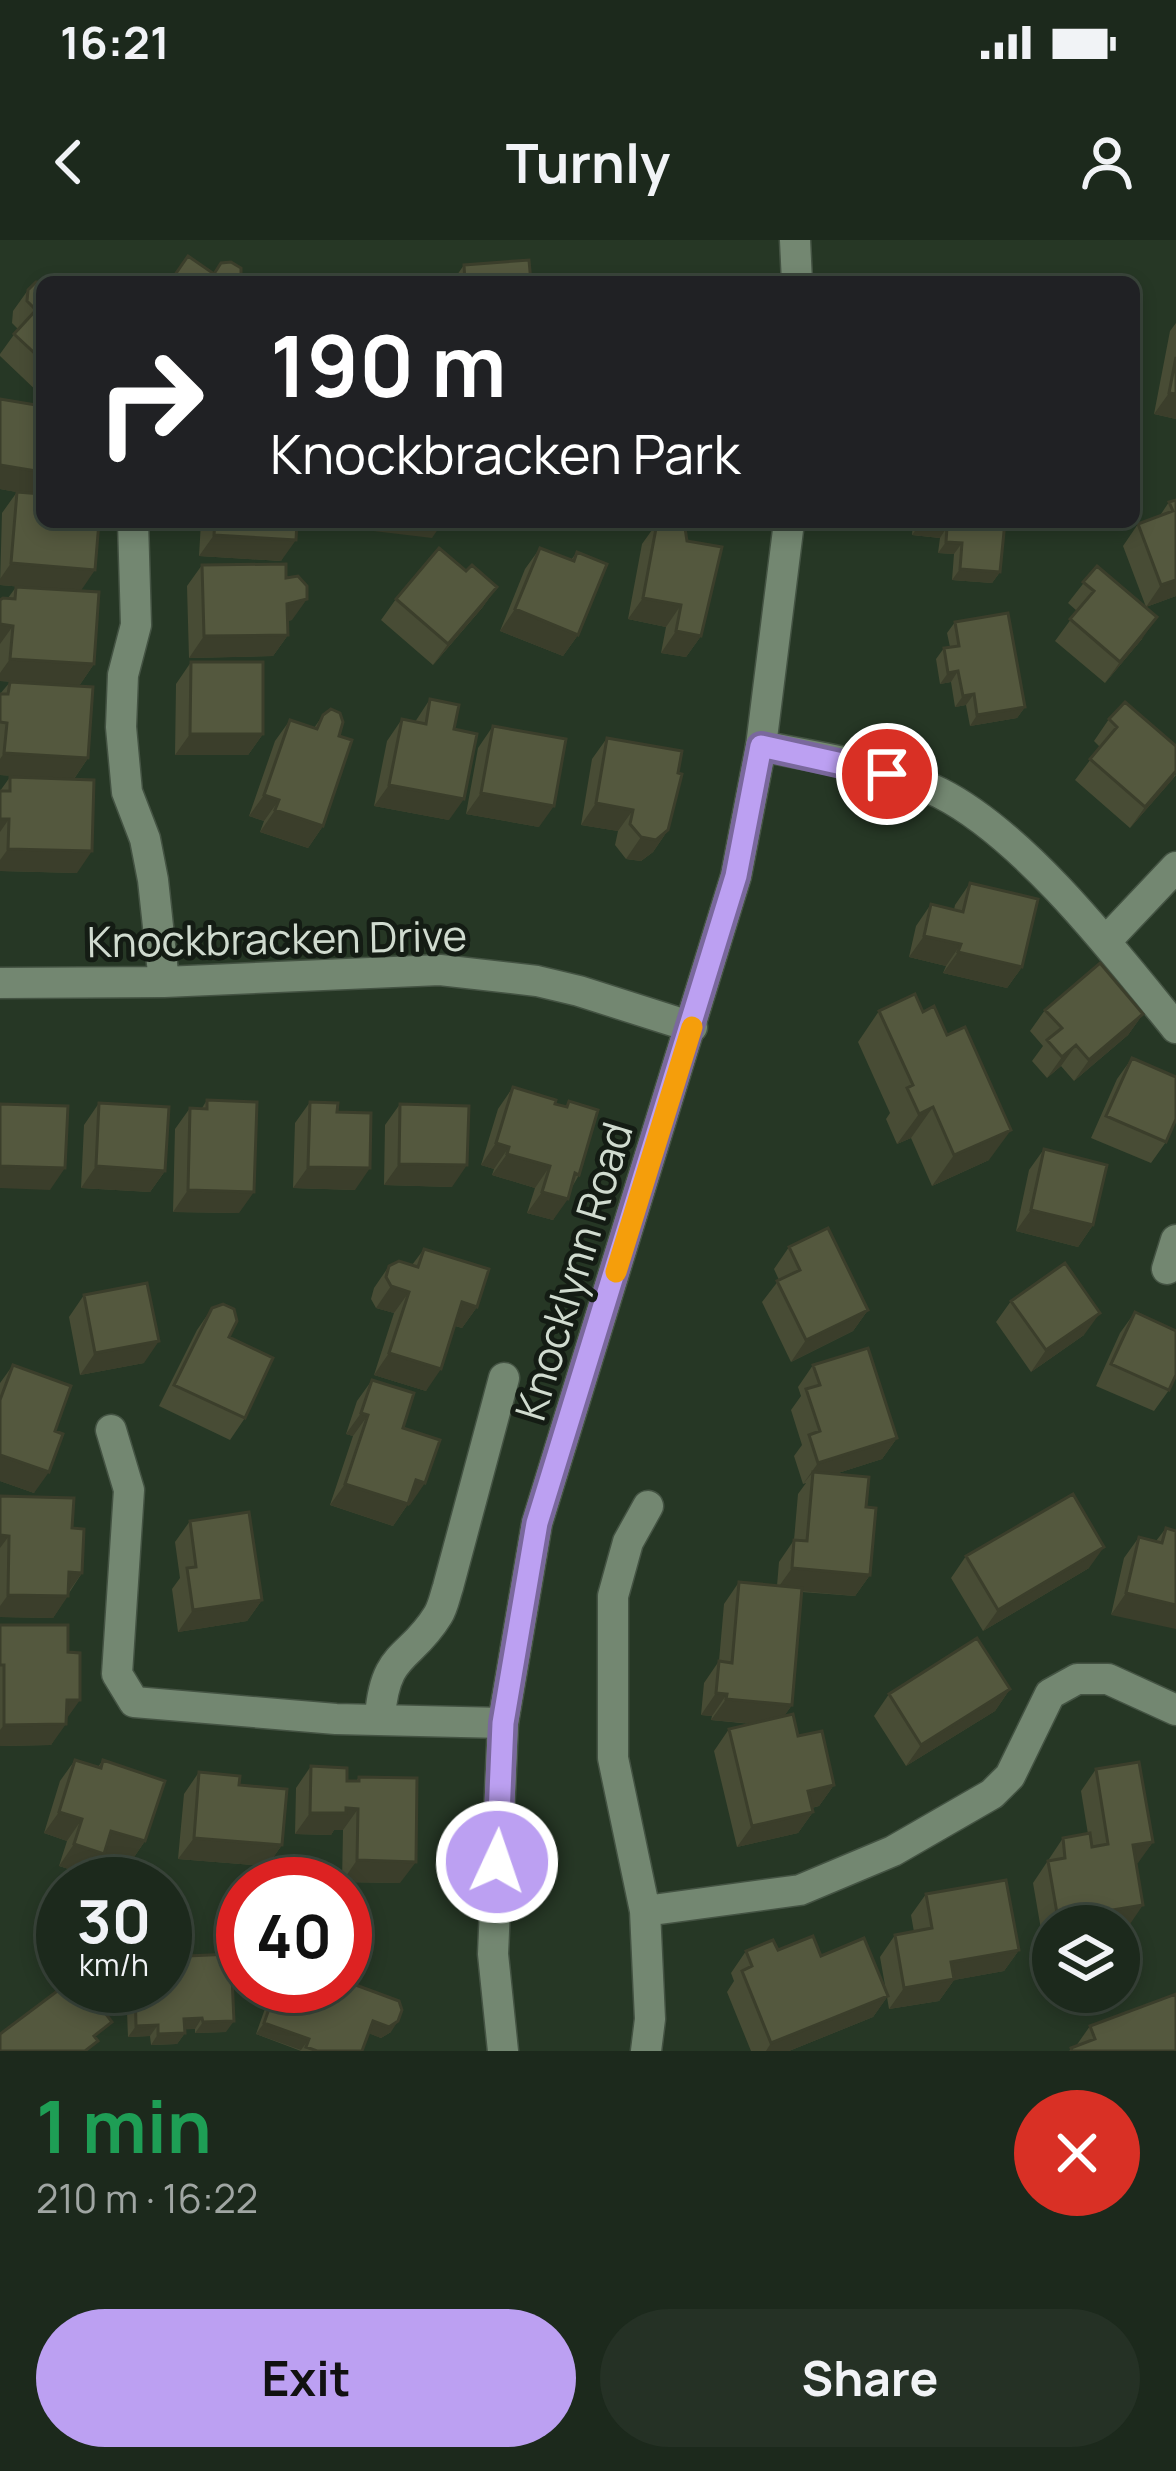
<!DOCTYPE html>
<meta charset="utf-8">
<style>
:root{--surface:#1c291c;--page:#253125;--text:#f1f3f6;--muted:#a0a6a3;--line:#3a453b;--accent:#bca0f2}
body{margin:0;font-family:Manrope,sans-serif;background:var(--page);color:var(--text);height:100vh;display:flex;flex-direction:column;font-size:45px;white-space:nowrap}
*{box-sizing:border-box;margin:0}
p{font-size:39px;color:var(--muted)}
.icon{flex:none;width:66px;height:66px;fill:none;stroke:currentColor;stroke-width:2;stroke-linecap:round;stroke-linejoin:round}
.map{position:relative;height:1811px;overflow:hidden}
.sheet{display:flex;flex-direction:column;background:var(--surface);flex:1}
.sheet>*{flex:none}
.top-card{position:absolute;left:36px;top:36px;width:1104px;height:252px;border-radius:18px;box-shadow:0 6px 18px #0003,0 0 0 3px var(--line);background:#202124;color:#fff;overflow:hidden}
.tools{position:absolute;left:1032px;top:1665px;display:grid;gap:24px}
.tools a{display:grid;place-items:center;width:108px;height:108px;border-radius:50%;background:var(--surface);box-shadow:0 6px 18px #0003,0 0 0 3px var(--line);font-size:60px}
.speed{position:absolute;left:36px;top:1617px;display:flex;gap:24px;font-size:60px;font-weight:700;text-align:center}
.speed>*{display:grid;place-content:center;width:156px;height:156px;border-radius:50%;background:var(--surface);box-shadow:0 6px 18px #0003,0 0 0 3px var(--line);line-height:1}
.speed small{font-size:30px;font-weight:400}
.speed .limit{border:18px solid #d22;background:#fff;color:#111}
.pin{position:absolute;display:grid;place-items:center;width:102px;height:102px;color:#fff;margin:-51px;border:6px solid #fff;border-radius:50%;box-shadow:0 3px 12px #0007}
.me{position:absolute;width:132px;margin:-66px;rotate:3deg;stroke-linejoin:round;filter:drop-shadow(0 0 9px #0008)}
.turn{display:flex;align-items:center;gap:42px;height:252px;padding:0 36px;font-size:54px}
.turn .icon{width:156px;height:156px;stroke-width:2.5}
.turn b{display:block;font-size:84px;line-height:102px}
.round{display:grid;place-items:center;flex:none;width:126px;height:126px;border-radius:63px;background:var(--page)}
.head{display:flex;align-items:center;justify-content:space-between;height:204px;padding:0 36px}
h1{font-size:72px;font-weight:700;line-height:90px;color:#1e9e55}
.cta{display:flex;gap:24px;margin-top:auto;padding:24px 36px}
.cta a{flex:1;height:138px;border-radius:72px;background:var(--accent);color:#111;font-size:48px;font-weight:700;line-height:138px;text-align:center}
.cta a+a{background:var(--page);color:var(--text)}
.status{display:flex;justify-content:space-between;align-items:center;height:84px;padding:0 60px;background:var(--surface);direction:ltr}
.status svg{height:33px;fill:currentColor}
header{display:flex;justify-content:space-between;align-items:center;height:156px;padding:0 36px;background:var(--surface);font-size:54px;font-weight:700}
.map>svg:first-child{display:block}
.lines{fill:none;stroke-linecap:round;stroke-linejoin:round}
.minor-casing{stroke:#445343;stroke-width:33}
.tertiary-casing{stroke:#445343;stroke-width:33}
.minor{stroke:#738771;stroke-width:30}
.tertiary{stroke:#738771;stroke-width:30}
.wall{fill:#484c35}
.shaded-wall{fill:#3b3e2b}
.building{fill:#54583e;stroke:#3b3e2b;stroke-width:3}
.route-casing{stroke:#7a689d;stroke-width:30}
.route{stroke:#bca0f2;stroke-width:21}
.slow{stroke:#f59e0b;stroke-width:21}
.labels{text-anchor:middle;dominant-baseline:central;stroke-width:10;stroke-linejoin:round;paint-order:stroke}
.street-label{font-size:42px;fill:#d0dbcf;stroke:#141c14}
</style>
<div class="status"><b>16:21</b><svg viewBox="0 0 49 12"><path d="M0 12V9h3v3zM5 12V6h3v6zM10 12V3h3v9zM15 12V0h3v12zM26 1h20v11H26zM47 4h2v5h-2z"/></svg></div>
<header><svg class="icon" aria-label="back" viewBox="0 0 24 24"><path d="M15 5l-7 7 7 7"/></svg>Turnly<svg class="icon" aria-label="person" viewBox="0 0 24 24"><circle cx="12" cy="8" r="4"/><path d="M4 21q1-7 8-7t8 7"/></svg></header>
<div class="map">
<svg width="1176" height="1811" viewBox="0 0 1176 1811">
<rect width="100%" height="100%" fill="#263725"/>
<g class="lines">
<!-- minor casing -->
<g class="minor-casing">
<path id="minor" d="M133,282L136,385L123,435L121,487L127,552L145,599L153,640L164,742
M761,506C821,518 885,526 940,553C1025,596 1116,714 1176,788
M1106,701L1176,627
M0,743L164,742L440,730L537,741L579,751L692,787
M1167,1029L1176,1000
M111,1190L129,1250L117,1434L134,1462L336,1479L503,1483
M380,1477C385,1410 410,1421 438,1375C443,1367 445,1356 448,1347L504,1138
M645,1671L800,1650L893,1611L992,1554L1010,1536L1050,1454L1077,1439H1108L1176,1470
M646,1811L650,1779L645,1671L613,1518V1356L628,1302L648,1266"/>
</g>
<!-- tertiary casing -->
<g class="tertiary-casing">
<path id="tertiary" d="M795,0L797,42
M503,1811L493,1714L503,1483L537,1283L736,636L761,506L789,282"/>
</g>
<!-- minor -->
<use href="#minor" class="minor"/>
<!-- tertiary -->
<use href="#tertiary" class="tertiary"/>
</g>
<!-- wall -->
<path class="wall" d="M464,25L531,42H452Z
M42,42V156L0,116V114L18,89L12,83L13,71L28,50Z
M1176,83V179L1154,174L1170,91Z
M0,159L42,282L81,351L94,424L79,446L88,518L74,539L77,633L0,631V551L10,537L59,539L0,535V454L10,442L77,446L0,441V360L8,358L16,347L45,349L0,345L2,273L17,252L0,249Z
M1176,260V356L1146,367L1123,306L1138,284L1159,277L1169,262Z
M201,282H306L297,290L281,321L199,316Z
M913,282H1005L1000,332L992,343L952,340L954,314L938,313L940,298L912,295Z
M657,283L701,396L686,417L661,413L666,387L628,379L642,304Z
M540,308L571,320L577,312L578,395L563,416L500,391L525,329Z
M202,325L286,338L292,380L287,381L288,395L273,416L189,418L187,346Z
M1097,326L1142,399L1105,443L1055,401L1077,371L1068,363Z
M466,331L497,347L482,368L433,425L381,380L396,359Z
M955,382L1025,467L1017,478L970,486L966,465L955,467L951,442L940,444L936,419L944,408L950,407L947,393Z
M191,422L263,494L248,515H175L176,444Z
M430,459L454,489L449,580L374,566L387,501L402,479L415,482Z
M323,475L339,496L323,586L308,608L260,592L264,581L249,576L275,501L290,480L314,488Z
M1109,479L1176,535L1130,588L1075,540L1100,507L1094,501Z
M493,486L539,587L466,574L478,508Z
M607,498L668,590L653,612L641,621L626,619L615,605L618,591L581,585L592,519Z
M970,643L1022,727L1007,748L943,733L946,726L909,717L916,686L931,664L954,670L955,665Z
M1045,770L1143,774L1128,795L1074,841L1061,826L1047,838L1032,821L1043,806L1030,791Z
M879,771L989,920L932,946L911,898L897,904L886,879L890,873L858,802Z
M1132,818L1166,902L1151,923L1091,898L1117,839Z
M513,847L566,867L569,861L579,935L553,980L527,973L535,948L492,935L494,929L481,925L498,869Z
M207,860L239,973L173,972L175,889L190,868H202Z
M310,862L337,872L355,950L293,948L295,883Z
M99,863L165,931L150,952L81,948L84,885Z
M400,864L452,947L384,945L385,885Z
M1044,909L1093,985L1078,1007L1016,991L1029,930Z
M789,1007L868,1070L853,1091L791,1122L762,1062L779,1040L774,1029Z
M424,1009L477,1067L462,1088L455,1086L426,1151L374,1135L394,1073L376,1068L371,1059L374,1048L389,1026L412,1025Z
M84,1055L144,1123L80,1135L69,1077Z
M1011,1061L1084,1095L1031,1132L996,1082Z
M212,1068L229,1097L245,1178L230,1200L159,1166L197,1090Z
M1135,1072L1169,1150L1154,1171L1096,1146L1120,1093Z
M13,1125L55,1191L34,1253L0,1241V1143Z
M813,1125L897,1198L882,1219L835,1234L866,1267L870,1335L855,1356L802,1352L792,1465L784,1476L834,1545L819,1566L812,1568L813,1572L798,1593L737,1607L714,1511L729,1489L751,1484L711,1480L712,1476L701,1475L704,1443L719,1421L724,1364L739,1342L777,1346L779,1322L794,1300L798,1254L806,1243L803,1244L794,1216L802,1205L791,1170L801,1156L798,1147Z
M372,1140L403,1188L410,1265L408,1264L393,1286L330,1265L353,1196L346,1194L357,1161Z
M0,1256L82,1333L53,1378L0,1377Z
M190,1281L262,1360L247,1381L178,1392L172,1349L180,1338L175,1302Z
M1166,1288L1176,1291L1111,1375L1124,1318L1139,1297L1156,1301Z
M966,1316L1089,1328L983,1391L951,1338Z
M0,1385L67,1479L51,1505L0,1506Z
M1010,1449L995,1471L906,1526L874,1476L889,1454Z
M75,1520L98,1527L103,1520L145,1601L130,1623L103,1614L88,1635L59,1626L67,1601L44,1593L60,1541Z
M311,1526L347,1541H356L359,1537L400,1643L342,1642L343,1590H334L331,1595L295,1594L296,1548Z
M1096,1529L1153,1602L1136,1624L1128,1687L1119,1688V1686H1053V1699L1043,1701L1033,1643L1063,1598L1088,1594L1081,1551Z
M199,1532L282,1605L267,1626L178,1619L184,1554Z
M926,1654L1019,1710L1004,1731L954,1740L939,1761L889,1769L887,1757L873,1777L789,1811H751L727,1752L734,1741L731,1733L746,1711L778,1710L821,1716L886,1751L880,1717L895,1695L914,1692L911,1675Z
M126,1746H165L226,1792L195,1793V1789H184L185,1793L177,1804L151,1805L150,1796L128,1797Z
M273,1746H345L391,1792L381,1798L369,1793L362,1811H301L256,1794Z
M1090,1786L1176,1811H1069L1076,1806Z"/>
<!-- shaded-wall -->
<path class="shaded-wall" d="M1169,153L1176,154V179L1154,174Z
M0,225L42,232V257L0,249Z
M370,282H443L432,298L365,290Z
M920,284L947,287L940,298L912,295Z
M214,295L296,300L281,321L199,316Z
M946,302L962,303L954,314L938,313Z
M11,323L95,330L80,352L0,345V339Z
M960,329L1000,332L992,343L952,340Z
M1176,340V356L1146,367L1161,345Z
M497,347L482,368L433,425L448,404Z
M643,358L681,365L666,387L628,379Z
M307,359L292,380L272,385L287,364Z
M515,369L578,395L563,416L500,391Z
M1157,377L1142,399L1105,443L1120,422Z
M0,385L13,386L0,404Z
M676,391L701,396L686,417L661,413Z
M288,395L273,416L189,418L204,396Z
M10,419L94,424L79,446L0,441V433Z
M958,431L951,442L940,444L948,433Z
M974,454L966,465L955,467L963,456Z
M1025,467L1017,478L970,486L977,475Z
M190,494H263L248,515H175Z
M4,513L88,518L73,540L0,535V519Z
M1176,531L1173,539L1130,588L1145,567Z
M389,545L464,559L449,580L374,566Z
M481,553L554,566L539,587L466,574Z
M264,555L279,560L264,581L249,576Z
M596,563L633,570L618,591L581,585Z
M275,570L323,586L308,608L260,592Z
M0,579H9L0,592Z
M668,590L653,612L641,621L626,619L641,597Z
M8,609L92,611L77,633L0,631V620Z
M924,696L961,704L946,726L909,717Z
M958,712L1022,727L1007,748L943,733Z
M1143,774L1128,795L1074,841L1089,820Z
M1076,805L1061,826L1047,838L1062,817Z
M933,867L911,898L897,904L919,874Z
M1011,890L989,920L932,946L954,915Z
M496,903L509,907L494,929L481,925Z
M507,914L550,926L535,948L492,935Z
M399,924L467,925L452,947L384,945Z
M0,926L65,928L50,950L0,948Z
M96,926L165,931L150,952L81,948Z
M308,927L370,928L355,950L293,948Z
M188,950L254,952L239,973L173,972Z
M542,952L568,959L553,980L527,973Z
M1031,970L1093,985L1078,1007L1016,991Z
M391,1046L409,1052L394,1073L376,1068Z
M462,1062L477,1067L462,1088L447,1083Z
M868,1070L853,1091L791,1122L806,1100Z
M1100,1073L1084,1095L1031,1132L1046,1110Z
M159,1101L144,1123L80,1135L95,1113Z
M389,1113L441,1129L426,1151L374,1135Z
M361,1173L368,1175L353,1196L346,1194Z
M897,1198L882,1219L813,1241V1232L803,1244L818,1223Z
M0,1215L49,1232L34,1253L0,1241Z
M416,1240L425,1243L410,1265L401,1262Z
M345,1244L408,1264L393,1286L330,1265Z
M0,1295L9,1296L0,1308Z
M1104,1307L1089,1328L983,1391L998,1370Z
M792,1328L870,1335L855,1356L777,1349Z
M69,1332L82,1333L67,1354Z
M1126,1353L1176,1365V1389L1111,1375Z
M8,1355L68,1356L53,1378L0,1377V1366Z
M262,1360L247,1381L178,1392L193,1370Z
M1010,1449L995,1471L906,1526L921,1505Z
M716,1453L727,1454L712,1476L701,1475Z
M726,1459L792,1465L777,1486L711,1480Z
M67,1460H80L65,1481Z
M66,1484L51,1505L0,1506V1490L4,1485Z
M834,1545L819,1566L793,1572L808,1551Z
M346,1568L358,1569L343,1590H334L331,1595L295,1594L310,1573Z
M59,1572L82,1579L67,1601L44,1593Z
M813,1572L798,1593L737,1607L752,1586Z
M111,1591L145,1601L130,1623L103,1614L88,1635L59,1626L74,1604Z
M194,1598L282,1605L267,1626L178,1619Z
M1153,1602L1138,1623L1118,1626L1133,1605Z
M357,1620L416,1622L400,1643L342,1642Z
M1143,1665L1128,1687L1119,1688V1686H1053L1058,1679Z
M1053,1686V1699L1043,1701Z
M1019,1710L1004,1731L954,1740L939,1761L889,1769L904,1748L951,1722Z
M888,1756L873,1777L789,1811H766L771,1803Z
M202,1778L195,1789L176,1790L184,1779Z
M234,1781L226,1792L195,1793L203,1782Z
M373,1781H398L391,1792L381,1798L365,1792Z
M264,1783L309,1799L301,1810L256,1794Z
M158,1785L150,1796L128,1797L136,1786Z
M185,1793L177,1804L151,1805L158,1794Z"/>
<!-- building -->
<path class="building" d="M188,16L214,34L221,23L231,22L241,28V40L170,42Z
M529,20L531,42H465L464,25Z
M36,42H42V120L14,94L36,70L27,61L28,50Z
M1134,66L1139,67L1134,96Z
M1176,117V154L1169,153Z
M0,159L42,166V232L0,225Z
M17,252L42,254V282H99L95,330L11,323Z
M1176,260V340L1161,345L1138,284L1173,271L1169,262Z
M215,282H297L296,300L214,295Z
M920,282H1005L1000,332L960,329L962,303L946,302L947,287L920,284Z
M657,283L685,288L687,301L722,307L701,396L676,391L681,365L643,358Z
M439,308L466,331L472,325L497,347L448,404L396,359Z
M540,308L574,321L577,312L607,324L578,395L515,369Z
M286,324V338L298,336L307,346V359L287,364L288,395L204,396L202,325Z
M1097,326L1157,377L1120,422L1070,379L1094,351L1083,342Z
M16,347L99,352L94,424L10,419L13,386L0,384V360L3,358L15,359Z
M1008,373L1025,467L977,475L974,454L963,456L958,431L948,433L944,408L959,406L955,382Z
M191,422H263V494H190Z
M10,442L93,447L88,518L4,513L7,483L0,482V454H8Z
M430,459L459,465L454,489L477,494L464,559L389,545L402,479L426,484Z
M1125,462L1176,506V531L1145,567L1090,519L1117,487L1109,479Z
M331,469L340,473L343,482L339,496L352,500L323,586L275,570L279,560L264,555L290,480L317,489L323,475Z
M493,486L566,499L554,566L481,553Z
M607,498L682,511L678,533L682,534L668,590L656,600L641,597L630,584L633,570L596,563Z
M10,537L94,540L92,611L8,609L9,579H0V551H10Z
M970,643L1038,659L1022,727L958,712L961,704L924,696L931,664L963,672Z
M1100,723L1143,774L1089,820L1076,805L1062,817L1047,800L1062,788L1045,770Z
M915,754L923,772L934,766L947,795L965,787L1011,890L954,915L933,867L919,874L907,848L913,845L879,771Z
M1132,818L1176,837V879L1166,902L1106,876Z
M513,847L556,860L555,864L567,867L569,861L598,870L579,935L575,933L568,959L542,952L550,926L507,914L509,907L496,903Z
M207,860L257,862L254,952L188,950L190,868L207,869Z
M310,862L338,863L337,872L371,873L370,928L308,927Z
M99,863L169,867L165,931L96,926Z
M0,864L68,866L65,928L0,926Z
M400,864L469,866L467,925L399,924Z
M1044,909L1107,925L1093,985L1031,970Z
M828,988L868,1070L806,1100L777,1041L800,1030L789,1007Z
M424,1009L489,1029L477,1067L462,1062L441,1129L389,1113L409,1052L391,1046L386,1037L389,1026L399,1021L418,1027Z
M1065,1023L1100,1073L1046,1110L1011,1061Z
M147,1043L159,1101L95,1113L84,1055Z
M223,1064L234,1069L237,1081L229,1097L273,1118L245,1178L174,1145L212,1068Z
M1135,1072L1176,1091V1135L1169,1150L1111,1124Z
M868,1108L897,1198L818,1223L809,1195L820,1191L806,1149L820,1145L813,1125Z
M13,1125L71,1146L55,1191L63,1194L49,1232L0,1215V1160Z
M372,1140L414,1153L403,1188L440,1200L425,1243L416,1240L408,1264L345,1244L368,1175L361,1173Z
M813,1232L869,1237L866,1267L876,1268L870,1335L792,1328L794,1300L807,1301Z
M1073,1254L1104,1307L998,1370L966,1316Z
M0,1256L74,1258L72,1288L84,1289L82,1333L69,1332L68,1356L8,1355L9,1296L0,1295Z
M249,1272L262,1360L193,1370L187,1328L196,1327L190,1281Z
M1166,1288L1176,1291V1365L1126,1353L1139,1297L1162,1303Z
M739,1342L802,1348L792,1465L726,1459L727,1454L716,1453L719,1421L732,1423Z
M0,1385H68V1412L80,1413V1460H67L66,1484L4,1485V1425H0Z
M977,1398L1010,1449L921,1505L889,1454Z
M793,1474L798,1496L822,1491L834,1545L808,1551L813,1572L752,1586L729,1489Z
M75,1520L101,1528L103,1520L165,1541L145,1601L111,1591L104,1614L74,1604L82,1579L59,1572Z
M1139,1522L1153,1602L1133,1605L1143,1665L1058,1679L1048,1621L1065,1618L1063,1598L1090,1593L1092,1607L1108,1604L1096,1529Z
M311,1526L347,1528V1541H359V1537L417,1538L416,1622L357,1620L358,1569L346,1568V1573H310Z
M199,1532L240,1536L239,1545L287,1549L282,1605L194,1598Z
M1006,1640L1019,1710L951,1722L954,1739L904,1748L895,1695L932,1688L926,1654Z
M813,1696L821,1716L864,1698L888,1756L771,1803L742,1731L752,1726L746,1711L773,1700L778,1710Z
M231,1714L234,1781L203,1782L202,1778L184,1779L185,1793L158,1794V1785L136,1786L135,1746H165V1717Z
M345,1741L399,1761L402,1770L398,1781L389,1787L373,1781L362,1811H317L306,1807L309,1799L264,1783L277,1746H345Z
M64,1746H85L112,1782L94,1796L98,1801L85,1811H0V1794Z
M1176,1754V1811H1072L1071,1808L1095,1799L1090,1786Z"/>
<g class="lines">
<!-- route casing -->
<g class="route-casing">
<path id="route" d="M497,1622L503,1483L537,1283L736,636L761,506L887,534"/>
</g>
<!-- route -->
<use href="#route" class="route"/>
<!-- slow -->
<path class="slow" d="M616,1032L692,787"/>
</g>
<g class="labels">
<!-- street labels -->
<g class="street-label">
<text transform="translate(277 698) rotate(-1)">Knockbracken Drive</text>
<text transform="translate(573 1031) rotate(-73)">Knocklynn Road</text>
</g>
</g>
</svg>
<div class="tools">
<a><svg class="icon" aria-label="layers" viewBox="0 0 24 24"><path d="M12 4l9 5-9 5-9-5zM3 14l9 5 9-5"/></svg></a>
</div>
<div class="speed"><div>30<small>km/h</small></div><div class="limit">40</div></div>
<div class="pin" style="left:887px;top:534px;background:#d93025"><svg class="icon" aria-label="arrive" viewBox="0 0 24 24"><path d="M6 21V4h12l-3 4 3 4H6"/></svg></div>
<svg class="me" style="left:497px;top:1622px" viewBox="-20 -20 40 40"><circle r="17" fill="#bca0f2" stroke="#fff" stroke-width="3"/><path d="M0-11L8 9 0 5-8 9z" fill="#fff"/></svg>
<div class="top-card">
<div class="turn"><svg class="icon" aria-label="right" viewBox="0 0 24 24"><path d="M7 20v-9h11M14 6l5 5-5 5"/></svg><div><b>190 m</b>Knockbracken Park</div></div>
</div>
</div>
<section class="sheet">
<div class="head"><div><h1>1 min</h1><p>210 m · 16:22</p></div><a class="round" style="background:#d93025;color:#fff"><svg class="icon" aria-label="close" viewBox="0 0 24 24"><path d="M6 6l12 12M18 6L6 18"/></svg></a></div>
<div class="cta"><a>Exit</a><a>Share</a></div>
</section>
